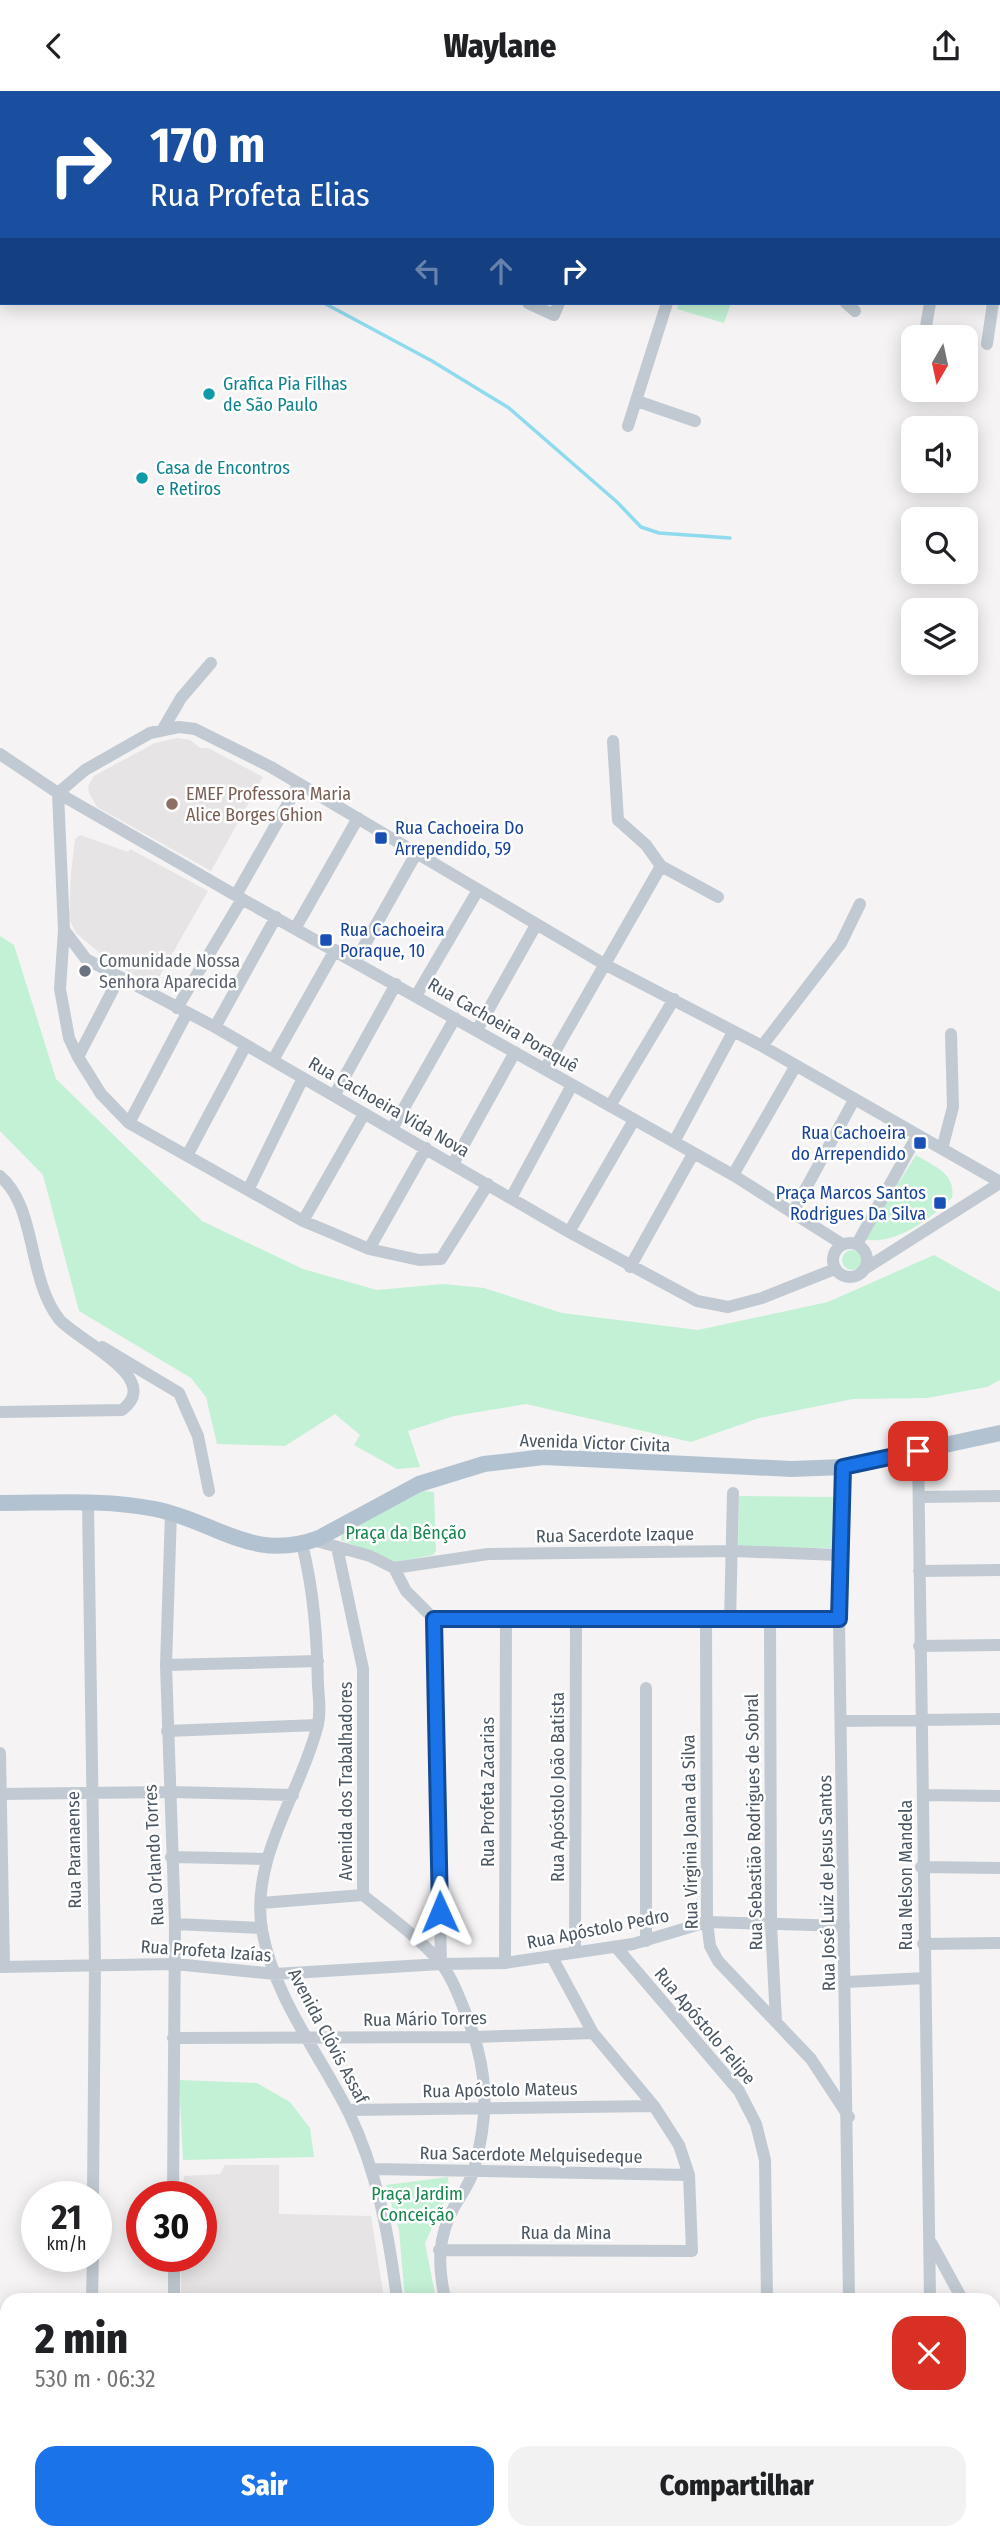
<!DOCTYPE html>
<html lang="pt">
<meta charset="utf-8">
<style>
:root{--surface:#fff;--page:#f2f2f2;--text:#202124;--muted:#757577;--accent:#1a73e8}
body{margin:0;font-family:"Fira Sans Condensed",sans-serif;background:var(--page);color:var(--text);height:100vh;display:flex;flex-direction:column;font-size:26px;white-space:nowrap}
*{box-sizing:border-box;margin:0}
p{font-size:23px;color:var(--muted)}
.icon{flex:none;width:38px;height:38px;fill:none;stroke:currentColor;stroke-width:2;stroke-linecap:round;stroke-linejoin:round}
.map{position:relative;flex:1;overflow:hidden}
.details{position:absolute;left:0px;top:2202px;width:1001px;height:247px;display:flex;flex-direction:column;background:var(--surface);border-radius:21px 21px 0 0;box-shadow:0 4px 18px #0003}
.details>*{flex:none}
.hud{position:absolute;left:0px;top:0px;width:1001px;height:214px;box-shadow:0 4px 18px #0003;background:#1a4fa0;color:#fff;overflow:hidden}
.needle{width:46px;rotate:189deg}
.fabs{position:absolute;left:901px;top:234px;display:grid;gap:14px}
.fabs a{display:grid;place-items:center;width:77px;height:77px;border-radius:14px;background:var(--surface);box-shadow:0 4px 18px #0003;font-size:35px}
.speed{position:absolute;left:21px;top:2090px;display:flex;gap:14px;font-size:35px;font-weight:700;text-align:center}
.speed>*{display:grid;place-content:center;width:91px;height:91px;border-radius:50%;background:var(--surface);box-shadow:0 4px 18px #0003;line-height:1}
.speed small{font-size:18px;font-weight:400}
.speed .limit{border:10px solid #d22;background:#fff;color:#111}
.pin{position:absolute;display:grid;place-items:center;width:60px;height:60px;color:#fff;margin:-30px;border-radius:14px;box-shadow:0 4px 10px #0006}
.me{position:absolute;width:77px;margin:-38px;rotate:359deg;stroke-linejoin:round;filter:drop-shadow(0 0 5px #0008)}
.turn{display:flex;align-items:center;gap:24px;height:147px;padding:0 35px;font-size:32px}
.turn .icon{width:91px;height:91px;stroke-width:2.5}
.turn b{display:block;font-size:49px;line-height:60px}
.lanes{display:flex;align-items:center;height:66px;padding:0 35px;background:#0003;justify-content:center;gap:35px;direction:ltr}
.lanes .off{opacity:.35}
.round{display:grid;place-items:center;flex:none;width:74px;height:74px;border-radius:21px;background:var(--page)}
.summary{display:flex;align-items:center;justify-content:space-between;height:119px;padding:0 35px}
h1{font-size:42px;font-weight:800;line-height:52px}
.action{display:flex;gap:14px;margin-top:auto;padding:14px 35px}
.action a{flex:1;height:80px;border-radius:21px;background:var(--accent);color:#fff;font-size:28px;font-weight:800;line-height:80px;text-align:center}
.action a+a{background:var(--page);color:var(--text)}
header{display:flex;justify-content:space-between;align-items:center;height:91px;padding:0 35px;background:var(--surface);font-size:32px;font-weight:800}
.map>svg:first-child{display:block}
.education{fill:#e6e4e5}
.green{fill:#c3f1d5}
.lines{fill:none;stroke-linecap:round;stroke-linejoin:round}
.stream{stroke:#90daee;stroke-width:3.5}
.minor{stroke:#c1cad2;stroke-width:12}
.major{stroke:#b3c2d1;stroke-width:16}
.route-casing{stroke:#114b97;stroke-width:18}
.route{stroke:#1a73e8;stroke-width:12}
.culture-dot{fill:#0f9aa8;stroke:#fff;stroke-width:2.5}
.education-dot{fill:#8d6e63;stroke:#fff;stroke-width:2.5}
.transit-dot{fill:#1a4fb4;stroke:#fff;stroke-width:2.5}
.worship-dot{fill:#6b7280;stroke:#fff;stroke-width:2.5}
.labels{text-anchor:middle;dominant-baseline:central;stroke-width:5;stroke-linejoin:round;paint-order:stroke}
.culture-label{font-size:18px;fill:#0d838f;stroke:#fff;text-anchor:start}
.education-label{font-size:18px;fill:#785e54;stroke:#fff;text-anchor:start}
.transit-label{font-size:18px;fill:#164399;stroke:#fff;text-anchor:start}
.worship-label{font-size:18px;fill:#5b616d;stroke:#fff;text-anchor:start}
.street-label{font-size:18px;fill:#4a5661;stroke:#fff}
.park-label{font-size:18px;fill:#17864f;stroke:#fff}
</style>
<header><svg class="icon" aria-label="back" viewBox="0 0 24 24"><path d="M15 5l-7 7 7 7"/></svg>Waylane<svg class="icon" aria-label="share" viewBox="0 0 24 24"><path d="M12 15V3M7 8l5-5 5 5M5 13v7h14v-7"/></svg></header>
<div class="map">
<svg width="1000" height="2448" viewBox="0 0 1000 2448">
<rect width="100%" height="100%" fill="#f5f3f3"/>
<!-- education -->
<path class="education" d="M178,647L190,649L200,657H208L263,686L211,780L97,716L89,702L88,695L94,685L155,652Z
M80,744L128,761L130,758L208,800L154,895L108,869L76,842L69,827L71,782L75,748Z
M225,2074H279V2123L371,2125L384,2208H181V2165H201V2105H182L184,2085L220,2083Z"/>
<!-- green -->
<path class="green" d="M679,212H731L724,232L677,218Z
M0,845L14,854L56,988L202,1130L303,1178L377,1199L443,1193L484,1197L562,1222L698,1239L828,1211L934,1164L1000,1201V1289L987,1296L927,1307L853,1308L759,1327L691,1351L526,1313L454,1325L408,1340L420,1376L397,1378L354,1354L360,1344L335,1323L285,1355L217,1353L206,1306L191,1287L79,1220L43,1084L0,1040Z
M916,1064C935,1076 956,1082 952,1107C929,1129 895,1155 863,1148Z
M842 1169a10 10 0 1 1 20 0a10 10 0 1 1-20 0Z
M423,1400L434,1401L436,1460L433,1464L396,1471L341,1449L342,1439Z
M739,1405L833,1406L832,1457L738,1456Z
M179,1989L257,1992L290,2011L310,2037L314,2066L183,2069Z
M448,2086L449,2100L425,2152L436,2208H405L399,2139L386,2094Z
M994,2286L1000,2297V2448H980L977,2441H994Z"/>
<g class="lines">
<!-- stream -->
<path class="stream" d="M9,0L11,2
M324,212L432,270L509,317L617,411L641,436L659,442L730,447"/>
<!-- minor -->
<path class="minor" d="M451,0L454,2
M630,0L633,2
M999,33H1000
M999,130H1000
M999,161L1000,155
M528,212L554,224L559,212
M846,212L855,220
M924,247L930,212
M987,253L993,212
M637,310L695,330
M628,335L667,212
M163,638L181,607L211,572
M613,650L618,729L646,754L661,775
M0,663L58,702L242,808L733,1084L842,1153
M58,702L85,679L150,642L179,636L195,638L271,676L604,873L762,955L1000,1091
M58,702L64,839L86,868L215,936L569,1141L697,1210L728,1216L762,1207L835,1178
M236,804L299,693
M296,836L358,727
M64,839L60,898L69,947L78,966L101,1003L129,1032L303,1130L332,1142L369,1158L419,1169L441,1168L488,1093
M355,871L417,761
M416,905L478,799
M177,917L242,808
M215,936L276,826
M477,939L536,834
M762,955L841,852L860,813
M78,966L119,887
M273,969L335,859
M545,978L661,775L718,806
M334,1005L396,893
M610,1015L674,908
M129,1032L187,922
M392,1038L455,927
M674,1051L733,941
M942,1058L953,1016L951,943
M188,1063L246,954
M453,1073L515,961
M733,1084L795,976
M0,1085C37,1116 27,1187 59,1228C76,1249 165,1287 122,1319L0,1321
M249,1097L303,987
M511,1107L572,994
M793,1121L854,1009
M303,1130L364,1023
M569,1141L634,1029
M833 1169a17 17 0 1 1 34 0a17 17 0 1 1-34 0Z
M857,1153L917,1045
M369,1158L426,1057
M630,1176L693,1063
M866,1177L1000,1092
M102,1256L179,1302L198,1345L209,1400
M918,1360L930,2208
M843,1376L839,1529L849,2208
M920,1406L1000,1405
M88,1412L95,1872L93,2105
M171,1422L166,1574L175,1833L173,2105
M313,1449L370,1465L394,1477L406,1500L434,1528L839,1529
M302,1453C314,1500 317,1547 318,1595C319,1608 321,1624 317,1637C300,1703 250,1767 262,1839C274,1906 318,1961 348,2020C377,2079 389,2144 397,2208
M337,1456L363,1578V1804C387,1824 425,1851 443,1875C454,1890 459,1906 466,1923C488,1978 490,2021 474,2078C471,2091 461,2104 454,2116C437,2147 438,2175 445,2208
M394,1477L488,1463L733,1460L839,1464
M919,1480L1000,1479
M434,1528L441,1873
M706,1531L707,1831L710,1855L718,1870L811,1968L849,2026
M730,1531L733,1402
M770,1531L771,1833L776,1930
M919,1555L1000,1554
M166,1574L318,1570
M646,1597V1850
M841,1630L1000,1628
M167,1640L318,1634
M0,1662L4,1876
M0,1703L168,1701L293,1704
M923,1704L1000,1705
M171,1766L266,1768
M921,1776L1000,1777
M261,1812L363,1804
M175,1833L262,1837
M923,1853L1000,1852
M616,1856L739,2000L756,2033L765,2069L767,2208
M575,1861L576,1530
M505,1872L506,1530
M0,1876L175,1873L275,1883L441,1873L505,1872L633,1853L707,1831L844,1835
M847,1891L925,1887
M173,1947L476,1946L593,1942
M347,2019L654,2015
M372,2078L689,2084
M932,2153L962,2208
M439,2159L692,2160L689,2084L679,2054L654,2015L593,1942L552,1866
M174,2165V2208
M92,2208L93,2165
M994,2266L1000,2277
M0,2431L7,2448
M92,2441L93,2448
M456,2441L458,2448
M489,2441L490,2448
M873,2441V2448
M966,2441L969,2448
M174,2448V2441
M389,2448L390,2441
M605,2448L609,2441"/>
<!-- major -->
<path class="major" d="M0,1412C51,1412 105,1408 155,1418C216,1430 252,1472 319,1447L419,1393L484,1373L544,1366L792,1378L843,1376L1000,1342"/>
</g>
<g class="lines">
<!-- route casing -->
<g class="route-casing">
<path id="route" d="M440,1821L434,1528H839L843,1376L918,1360"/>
</g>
<!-- route -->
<use href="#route" class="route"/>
</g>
<!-- markers -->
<g class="culture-dot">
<circle cx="209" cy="303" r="7"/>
<circle cx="142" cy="387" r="7"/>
</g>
<circle class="education-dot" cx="172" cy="713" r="7"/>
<g class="transit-dot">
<rect x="374" y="740" width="14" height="14" rx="3.5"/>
<rect x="319" y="842" width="14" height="14" rx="3.5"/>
<rect x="913" y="1045" width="14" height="14" rx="3.5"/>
<rect x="933" y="1105" width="14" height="14" rx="3.5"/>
</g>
<circle class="worship-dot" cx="85" cy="880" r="7"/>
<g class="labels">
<!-- culture labels -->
<g class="culture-label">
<text x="223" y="293">Grafica Pia Filhas<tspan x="223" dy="21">de São Paulo</tspan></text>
<text x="156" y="377">Casa de Encontros<tspan x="156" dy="21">e Retiros</tspan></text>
</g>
<!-- education labels -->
<g class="education-label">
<text x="186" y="703">EMEF Professora Maria<tspan x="186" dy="21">Alice Borges Ghion</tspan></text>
</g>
<!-- transit labels -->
<g class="transit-label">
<text x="395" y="737">Rua Cachoeira Do<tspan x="395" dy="21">Arrependido, 59</tspan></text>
<text x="340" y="839">Rua Cachoeira<tspan x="340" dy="21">Poraque, 10</tspan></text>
<text x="906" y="1042" text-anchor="end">Rua Cachoeira<tspan x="906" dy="21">do Arrependido</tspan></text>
<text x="926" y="1102" text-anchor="end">Praça Marcos Santos<tspan x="926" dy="21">Rodrigues Da Silva</tspan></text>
</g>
<!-- worship labels -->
<g class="worship-label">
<text x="99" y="870">Comunidade Nossa<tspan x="99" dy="21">Senhora Aparecida</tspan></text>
</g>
<!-- street labels -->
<g class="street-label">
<text transform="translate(503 934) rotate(30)">Rua Cachoeira Poraquê</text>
<text transform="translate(389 1016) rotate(30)">Rua Cachoeira Vida Nova</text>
<text transform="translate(595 1352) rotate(2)">Avenida Victor Civita</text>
<text transform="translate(615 1444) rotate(-1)">Rua Sacerdote Izaque</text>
<text transform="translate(346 1690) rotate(-90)">Avenida dos Trabalhadores</text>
<text transform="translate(558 1696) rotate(-90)">Rua Apóstolo João Batista</text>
<text transform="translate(488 1701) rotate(-90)">Rua Profeta Zacarias</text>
<text transform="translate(754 1731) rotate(-91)">Rua Sebastião Rodrigues de Sobral</text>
<text transform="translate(690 1741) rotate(-91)">Rua Virginia Joana da Silva</text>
<text transform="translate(74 1759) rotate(-91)">Rua Paranaense</text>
<text transform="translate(154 1764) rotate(-93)">Rua Orlando Torres</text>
<text transform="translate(906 1784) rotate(-90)">Rua Nelson Mandela</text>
<text transform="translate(827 1792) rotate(-91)">Rua José Luiz de Jesus Santos</text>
<text transform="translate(598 1838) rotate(-11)">Rua Apóstolo Pedro</text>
<text transform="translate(206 1860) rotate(4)">Rua Profeta Izaías</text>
<text transform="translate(425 1928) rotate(-1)">Rua Mário Torres</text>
<text transform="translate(705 1935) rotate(50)">Rua Apóstolo Felipe</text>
<text transform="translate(328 1945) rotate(62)">Avenida Clóvis Assaf</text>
<text transform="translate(500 1999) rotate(-1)">Rua Apóstolo Mateus</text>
<text transform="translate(531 2064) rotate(1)">Rua Sacerdote Melquisedeque</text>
<text x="566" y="2142">Rua da Mina</text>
</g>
<!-- park labels -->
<g class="park-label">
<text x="406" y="1442">Praça da Bênção</text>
<text x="417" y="2103">Praça Jardim<tspan x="417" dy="21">Conceição</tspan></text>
</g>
</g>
</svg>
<div class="fabs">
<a><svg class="needle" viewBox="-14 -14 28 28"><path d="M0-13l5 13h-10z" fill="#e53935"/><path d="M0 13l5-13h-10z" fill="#757577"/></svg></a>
<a><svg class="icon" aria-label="sound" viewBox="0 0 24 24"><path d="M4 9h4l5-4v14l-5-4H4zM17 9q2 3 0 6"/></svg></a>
<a><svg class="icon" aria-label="search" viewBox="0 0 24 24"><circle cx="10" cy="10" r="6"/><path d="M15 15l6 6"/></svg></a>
<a><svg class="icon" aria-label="layers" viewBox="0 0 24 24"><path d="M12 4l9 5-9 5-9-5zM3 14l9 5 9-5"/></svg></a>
</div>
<div class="speed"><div>21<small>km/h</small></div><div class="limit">30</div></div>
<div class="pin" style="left:918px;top:1360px;background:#d93025"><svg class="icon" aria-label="arrive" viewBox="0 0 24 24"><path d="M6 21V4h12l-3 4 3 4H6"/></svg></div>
<svg class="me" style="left:440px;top:1821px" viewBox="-20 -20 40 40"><path d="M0-17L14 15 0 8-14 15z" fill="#1a73e8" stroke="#fff" stroke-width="4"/></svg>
<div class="hud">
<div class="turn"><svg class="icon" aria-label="right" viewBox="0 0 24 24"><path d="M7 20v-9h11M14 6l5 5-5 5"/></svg><div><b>170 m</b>Rua Profeta Elias</div></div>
<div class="lanes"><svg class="icon off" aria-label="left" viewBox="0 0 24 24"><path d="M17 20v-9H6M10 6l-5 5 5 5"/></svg><svg class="icon off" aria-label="ahead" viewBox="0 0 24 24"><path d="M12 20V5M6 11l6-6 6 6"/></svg><svg class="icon" aria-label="right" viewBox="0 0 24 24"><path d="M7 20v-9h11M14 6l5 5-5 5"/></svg></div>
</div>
<section class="details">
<div class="summary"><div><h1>2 min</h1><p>530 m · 06:32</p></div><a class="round" style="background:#d93025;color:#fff"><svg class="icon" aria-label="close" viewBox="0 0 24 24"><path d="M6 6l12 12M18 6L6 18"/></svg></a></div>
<div class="action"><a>Sair</a><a>Compartilhar</a></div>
</section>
</div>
